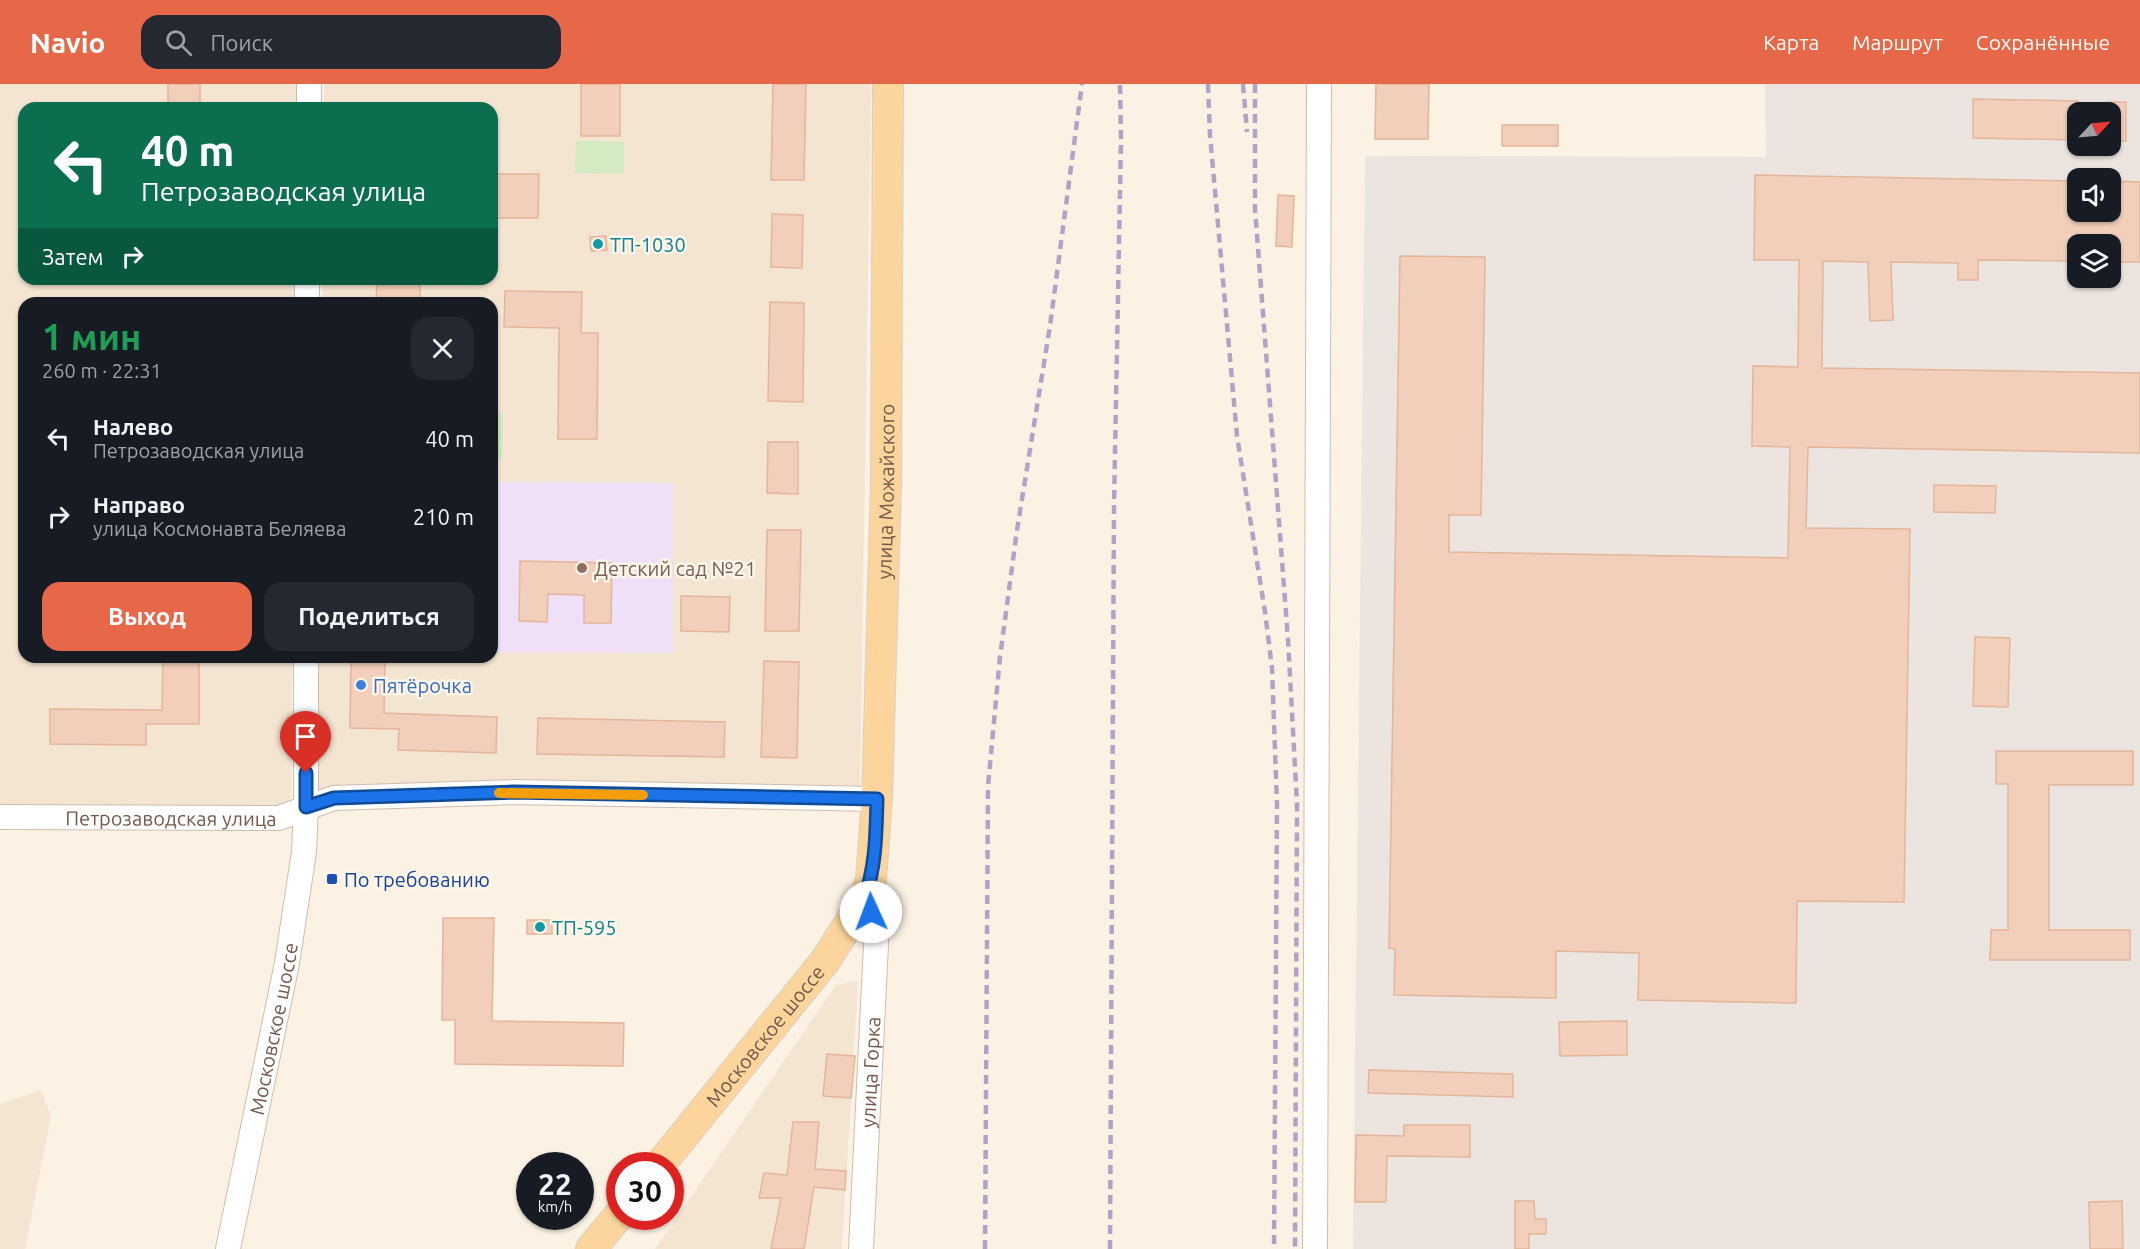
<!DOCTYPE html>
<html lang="ru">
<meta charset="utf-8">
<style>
:root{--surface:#171b24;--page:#242831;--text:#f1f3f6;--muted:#9ea1a6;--accent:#e66848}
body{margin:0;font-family:Ubuntu,sans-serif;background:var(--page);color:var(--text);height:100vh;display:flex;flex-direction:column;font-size:22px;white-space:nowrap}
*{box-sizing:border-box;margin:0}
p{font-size:20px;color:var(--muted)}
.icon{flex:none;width:33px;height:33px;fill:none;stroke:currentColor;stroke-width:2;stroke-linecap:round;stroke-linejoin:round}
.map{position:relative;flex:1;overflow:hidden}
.sheet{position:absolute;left:18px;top:213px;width:480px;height:366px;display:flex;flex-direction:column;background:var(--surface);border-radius:18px;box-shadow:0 2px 4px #0004}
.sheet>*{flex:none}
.guide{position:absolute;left:18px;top:18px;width:480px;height:183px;border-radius:18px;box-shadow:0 2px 4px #0004;background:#0b6e4f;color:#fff;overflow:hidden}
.needle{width:39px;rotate:64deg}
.controls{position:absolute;left:2067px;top:18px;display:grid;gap:12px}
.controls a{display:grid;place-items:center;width:54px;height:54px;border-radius:12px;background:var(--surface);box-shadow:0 2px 4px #0004;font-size:30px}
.speed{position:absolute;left:516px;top:1068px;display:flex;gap:12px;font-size:30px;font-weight:700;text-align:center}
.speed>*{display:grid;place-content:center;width:78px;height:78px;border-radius:50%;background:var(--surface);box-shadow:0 2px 4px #0004;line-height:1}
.speed small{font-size:15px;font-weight:400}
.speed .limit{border:9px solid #d22;background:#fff;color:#111}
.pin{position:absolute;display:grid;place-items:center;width:51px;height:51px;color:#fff;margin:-62px -26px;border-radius:50% 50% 50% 0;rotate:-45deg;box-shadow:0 0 6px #0007}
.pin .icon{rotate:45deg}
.me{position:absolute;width:66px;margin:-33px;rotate:358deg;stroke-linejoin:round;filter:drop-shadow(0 0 4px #0008)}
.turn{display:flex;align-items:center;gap:21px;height:126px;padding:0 24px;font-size:27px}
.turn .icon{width:78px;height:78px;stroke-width:2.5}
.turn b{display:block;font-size:42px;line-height:51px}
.then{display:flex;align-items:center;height:57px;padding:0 24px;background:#0003;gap:12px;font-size:22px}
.round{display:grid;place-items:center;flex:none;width:63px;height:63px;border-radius:18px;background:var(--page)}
.head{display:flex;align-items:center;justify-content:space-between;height:102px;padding:0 24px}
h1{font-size:36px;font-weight:700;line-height:45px;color:#1e9e55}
.action{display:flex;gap:12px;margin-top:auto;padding:12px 24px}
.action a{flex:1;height:69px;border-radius:18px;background:var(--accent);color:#fff;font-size:24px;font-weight:700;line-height:69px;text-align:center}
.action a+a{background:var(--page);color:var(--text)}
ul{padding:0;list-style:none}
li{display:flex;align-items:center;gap:18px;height:78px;padding:0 24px}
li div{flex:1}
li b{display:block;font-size:22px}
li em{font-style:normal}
header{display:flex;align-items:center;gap:36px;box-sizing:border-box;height:84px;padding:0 30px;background:var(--accent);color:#fff}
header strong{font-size:28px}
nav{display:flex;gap:33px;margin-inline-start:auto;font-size:21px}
.search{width:420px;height:54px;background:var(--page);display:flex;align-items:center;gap:15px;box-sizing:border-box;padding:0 21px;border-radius:18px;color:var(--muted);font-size:22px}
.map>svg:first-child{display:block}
.residential{fill:#f4e4d2}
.industrial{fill:#ece4de;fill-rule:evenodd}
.education{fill:#efe0f8}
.green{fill:#d3eac2}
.building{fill:#f2cfbb;stroke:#e4b59b;stroke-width:1.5}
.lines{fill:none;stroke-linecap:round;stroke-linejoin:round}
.minor-casing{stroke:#d0bcad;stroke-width:26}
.major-casing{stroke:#d8d0cc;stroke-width:32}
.minor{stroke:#fff;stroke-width:24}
.major{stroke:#fbd59c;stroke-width:30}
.rail{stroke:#b4a2c6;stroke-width:4.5;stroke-dasharray:9 6;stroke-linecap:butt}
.route-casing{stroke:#114b97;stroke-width:15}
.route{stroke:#1a73e8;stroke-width:10}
.slow{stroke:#f59e0b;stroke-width:10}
.culture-dot{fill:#0f9aa8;stroke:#fff6ea;stroke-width:2}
.education-dot{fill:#8d6e63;stroke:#fff6ea;stroke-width:2}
.shop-dot{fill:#3f7fe0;stroke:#fff6ea;stroke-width:2}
.transit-dot{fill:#1a4fb4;stroke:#fff6ea;stroke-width:2}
.labels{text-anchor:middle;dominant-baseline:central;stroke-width:5;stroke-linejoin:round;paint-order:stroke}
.culture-label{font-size:20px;fill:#0d838f;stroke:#fff6ea;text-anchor:start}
.street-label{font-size:20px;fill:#745849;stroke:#fff6ea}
.education-label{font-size:20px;fill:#785e54;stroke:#fff6ea;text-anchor:start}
.shop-label{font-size:20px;fill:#366cbe;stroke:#fff6ea;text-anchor:start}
.transit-label{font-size:20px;fill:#164399;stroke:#fff6ea;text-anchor:start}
</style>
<header>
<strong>Navio</strong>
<div class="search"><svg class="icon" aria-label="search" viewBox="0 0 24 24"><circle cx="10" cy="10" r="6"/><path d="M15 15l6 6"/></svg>Поиск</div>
<nav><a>Карта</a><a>Маршрут</a><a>Сохранённые</a></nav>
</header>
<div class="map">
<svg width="2140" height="1165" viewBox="0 0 2140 1165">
<rect width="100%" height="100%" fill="#fcf2e3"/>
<!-- residential -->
<path class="residential" d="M0,0H298V24H24V195H296V219H24V573H292L291,727L0,721Z
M324,0H871L860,704L317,709L318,573H492V219H322V195H492V24H324Z
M858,897L842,1165H655L836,901Z
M41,1006L51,1032L25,1165H0V1020Z"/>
<!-- industrial -->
<path class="industrial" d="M1765,0H2140V1165H1353L1365,72L1766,73ZM2078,28H2110V62H2078ZM2078,94H2110V128H2078ZM2078,160H2110V194H2078Z"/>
<!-- education -->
<path class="education" d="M492,398L673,399V569L492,568Z"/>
<!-- green -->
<path class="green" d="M576,57L624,58V90L575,89Z
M492,329H503L502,375H492Z"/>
<!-- building -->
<path class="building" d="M168,0H200V24H168Z
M581,0H620V52H581Z
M773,0H806L804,96H771Z
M1376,0H1429L1428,55H1375Z
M1973,15L2078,17V56L1973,54Z
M2110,18H2126V57L2110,56Z
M1502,41H1558V62H1502Z
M492,90H539L538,134H492Z
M1755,91L2078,97V128H2110V97L2140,98V178H2110V160H2078V177L1978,176V196H1958V179L1891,178L1893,236L1870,237L1868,178L1823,177L1822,284L2140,289V369L1808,363L1806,444L1910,445L1904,818L1797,817L1796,919L1638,916L1639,869L1556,867V914L1394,911L1395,865L1389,864L1400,172L1485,173L1481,431H1449V468L1788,474L1790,363L1752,362L1753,282L1798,283L1799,176H1754Z
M1278,111L1294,112L1292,163L1276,162Z
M772,130L803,131L802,184L771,183Z
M606,152L607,166L591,167L590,153Z
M377,195H420V219H376Z
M505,207L582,208L581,249H598L597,355H558L559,244L504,243Z
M770,218L804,219L803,318L768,317Z
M768,358H798V410L767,409Z
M1934,401L1996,402L1995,429L1934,428Z
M767,446H801L799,547H765Z
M520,477L612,479L611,539H584V511L548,510L547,538L519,537Z
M681,512L730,513L729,548L681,547Z
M1975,553L2010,554L2008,623L1973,622Z
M163,573H199V640H146V661L50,660V625L162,626Z
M351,573H385L384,629L497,633L496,669L398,666L399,645L350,644Z
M764,577L799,578L797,674L761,673Z
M538,634L725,638L724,673L537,670Z
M1996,667H2133V701H2049V846H2130V876H1990L1991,846H2008V700H1996Z
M443,834H494L492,937L624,939L623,982L455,980V936H442Z
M527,836H552V850H527Z
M1627,937V971L1560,972L1559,938Z
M827,970L855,972L851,1014L823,1012Z
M1369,986L1513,990V1013L1368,1009Z
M793,1038H819L815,1085L846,1087L845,1106L814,1103L804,1165H771L781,1114H759L764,1089L787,1091Z
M1404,1041H1470V1073L1387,1072L1386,1118H1355L1356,1051L1404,1052Z
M1515,1117H1534L1535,1135H1546V1150H1529V1165H1515Z
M2122,1117L2123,1165H2090L2089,1118Z"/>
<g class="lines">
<!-- minor casing -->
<g class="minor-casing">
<g id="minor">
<path d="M309,24V0"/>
<path d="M307,219V195"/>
<path id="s1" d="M0,733L279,734L334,714L514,708L877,715"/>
<path id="s2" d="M228,1165L287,879L304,768L306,723V573"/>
<path id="s3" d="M861,1165L877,840L864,816"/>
<path d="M1315,1165L1319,0"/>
</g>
</g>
<!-- major casing -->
<g class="major-casing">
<g id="major">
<path id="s4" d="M659,1082L825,877L864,816L871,796L877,715L886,399L888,0"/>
<path d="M591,1165L620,1130"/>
</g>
</g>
<!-- minor -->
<use href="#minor" class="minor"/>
<!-- major -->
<use href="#major" class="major"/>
<!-- rail -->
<path class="rail" d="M1208,0L1210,51L1237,352L1265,528L1272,584L1277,721L1274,1165
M1243,0L1247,48
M1255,0V125L1288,555L1297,720L1295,1165
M985,1165L988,702L1000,573L1017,446L1050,242L1082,0
M1110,1165L1114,422L1121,55L1120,0"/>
</g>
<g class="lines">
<!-- route casing -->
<g class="route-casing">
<path id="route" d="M306,689V723L334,714L514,708L877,715C876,750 876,783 864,816L871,828"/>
</g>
<!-- route -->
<use href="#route" class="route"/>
<!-- slow -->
<path class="slow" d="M499,709L643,711"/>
</g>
<!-- markers -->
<g class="culture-dot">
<circle cx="598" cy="160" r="6"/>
<circle cx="540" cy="843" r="6"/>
</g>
<circle class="education-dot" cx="582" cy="484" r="6"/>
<circle class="shop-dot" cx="361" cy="601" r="6"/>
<rect class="transit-dot" x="326" y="789" width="12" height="12" rx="3"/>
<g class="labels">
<!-- culture labels -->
<g class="culture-label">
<text x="610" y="160">ТП-1030</text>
<text x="552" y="843">ТП-595</text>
</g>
<!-- street labels -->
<g class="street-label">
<text stroke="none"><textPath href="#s4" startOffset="746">улица Можайского</textPath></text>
<text stroke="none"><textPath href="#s1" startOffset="171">Петрозаводская улица</textPath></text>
<text stroke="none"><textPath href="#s2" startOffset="225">Московское шоссе</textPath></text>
<text stroke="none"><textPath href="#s4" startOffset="168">Московское шоссе</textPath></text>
<text stroke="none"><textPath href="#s3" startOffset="177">улица Горка</textPath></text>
</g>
<!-- education labels -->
<g class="education-label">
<text x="594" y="484">Детский сад №21</text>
</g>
<!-- shop labels -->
<g class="shop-label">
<text x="373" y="601">Пятёрочка</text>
</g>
<!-- transit labels -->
<g class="transit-label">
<text x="344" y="795">По требованию</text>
</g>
</g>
</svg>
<div class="controls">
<a><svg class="needle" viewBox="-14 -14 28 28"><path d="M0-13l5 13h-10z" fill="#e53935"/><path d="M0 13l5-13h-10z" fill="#9ea1a6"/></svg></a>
<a><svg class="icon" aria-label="sound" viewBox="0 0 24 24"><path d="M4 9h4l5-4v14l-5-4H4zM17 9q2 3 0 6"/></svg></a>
<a><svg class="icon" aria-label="layers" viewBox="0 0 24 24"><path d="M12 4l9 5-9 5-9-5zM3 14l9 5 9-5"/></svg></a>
</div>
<div class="speed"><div>22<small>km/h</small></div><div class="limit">30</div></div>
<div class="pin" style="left:306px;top:689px;background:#d93025"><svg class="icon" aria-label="arrive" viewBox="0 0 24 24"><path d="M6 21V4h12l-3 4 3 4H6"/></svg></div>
<svg class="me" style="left:871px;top:828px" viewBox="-20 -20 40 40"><circle r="19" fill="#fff"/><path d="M0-13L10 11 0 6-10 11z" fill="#1a73e8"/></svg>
<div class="guide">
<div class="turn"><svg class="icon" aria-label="left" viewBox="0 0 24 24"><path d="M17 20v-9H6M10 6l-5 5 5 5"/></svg><div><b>40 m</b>Петрозаводская улица</div></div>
<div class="then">Затем<svg class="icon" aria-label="right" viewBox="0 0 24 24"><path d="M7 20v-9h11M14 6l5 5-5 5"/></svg></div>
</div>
<section class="sheet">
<div class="head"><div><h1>1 мин</h1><p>260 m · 22:31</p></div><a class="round"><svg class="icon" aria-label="close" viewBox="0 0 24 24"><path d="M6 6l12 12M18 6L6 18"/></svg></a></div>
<ul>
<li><svg class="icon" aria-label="left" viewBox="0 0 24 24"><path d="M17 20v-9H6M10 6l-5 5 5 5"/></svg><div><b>Налево</b><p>Петрозаводская улица</p></div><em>40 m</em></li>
<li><svg class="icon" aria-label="right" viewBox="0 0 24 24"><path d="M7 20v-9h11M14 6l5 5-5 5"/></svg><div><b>Направо</b><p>улица Космонавта Беляева</p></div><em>210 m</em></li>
</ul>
<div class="action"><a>Выход</a><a>Поделиться</a></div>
</section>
</div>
